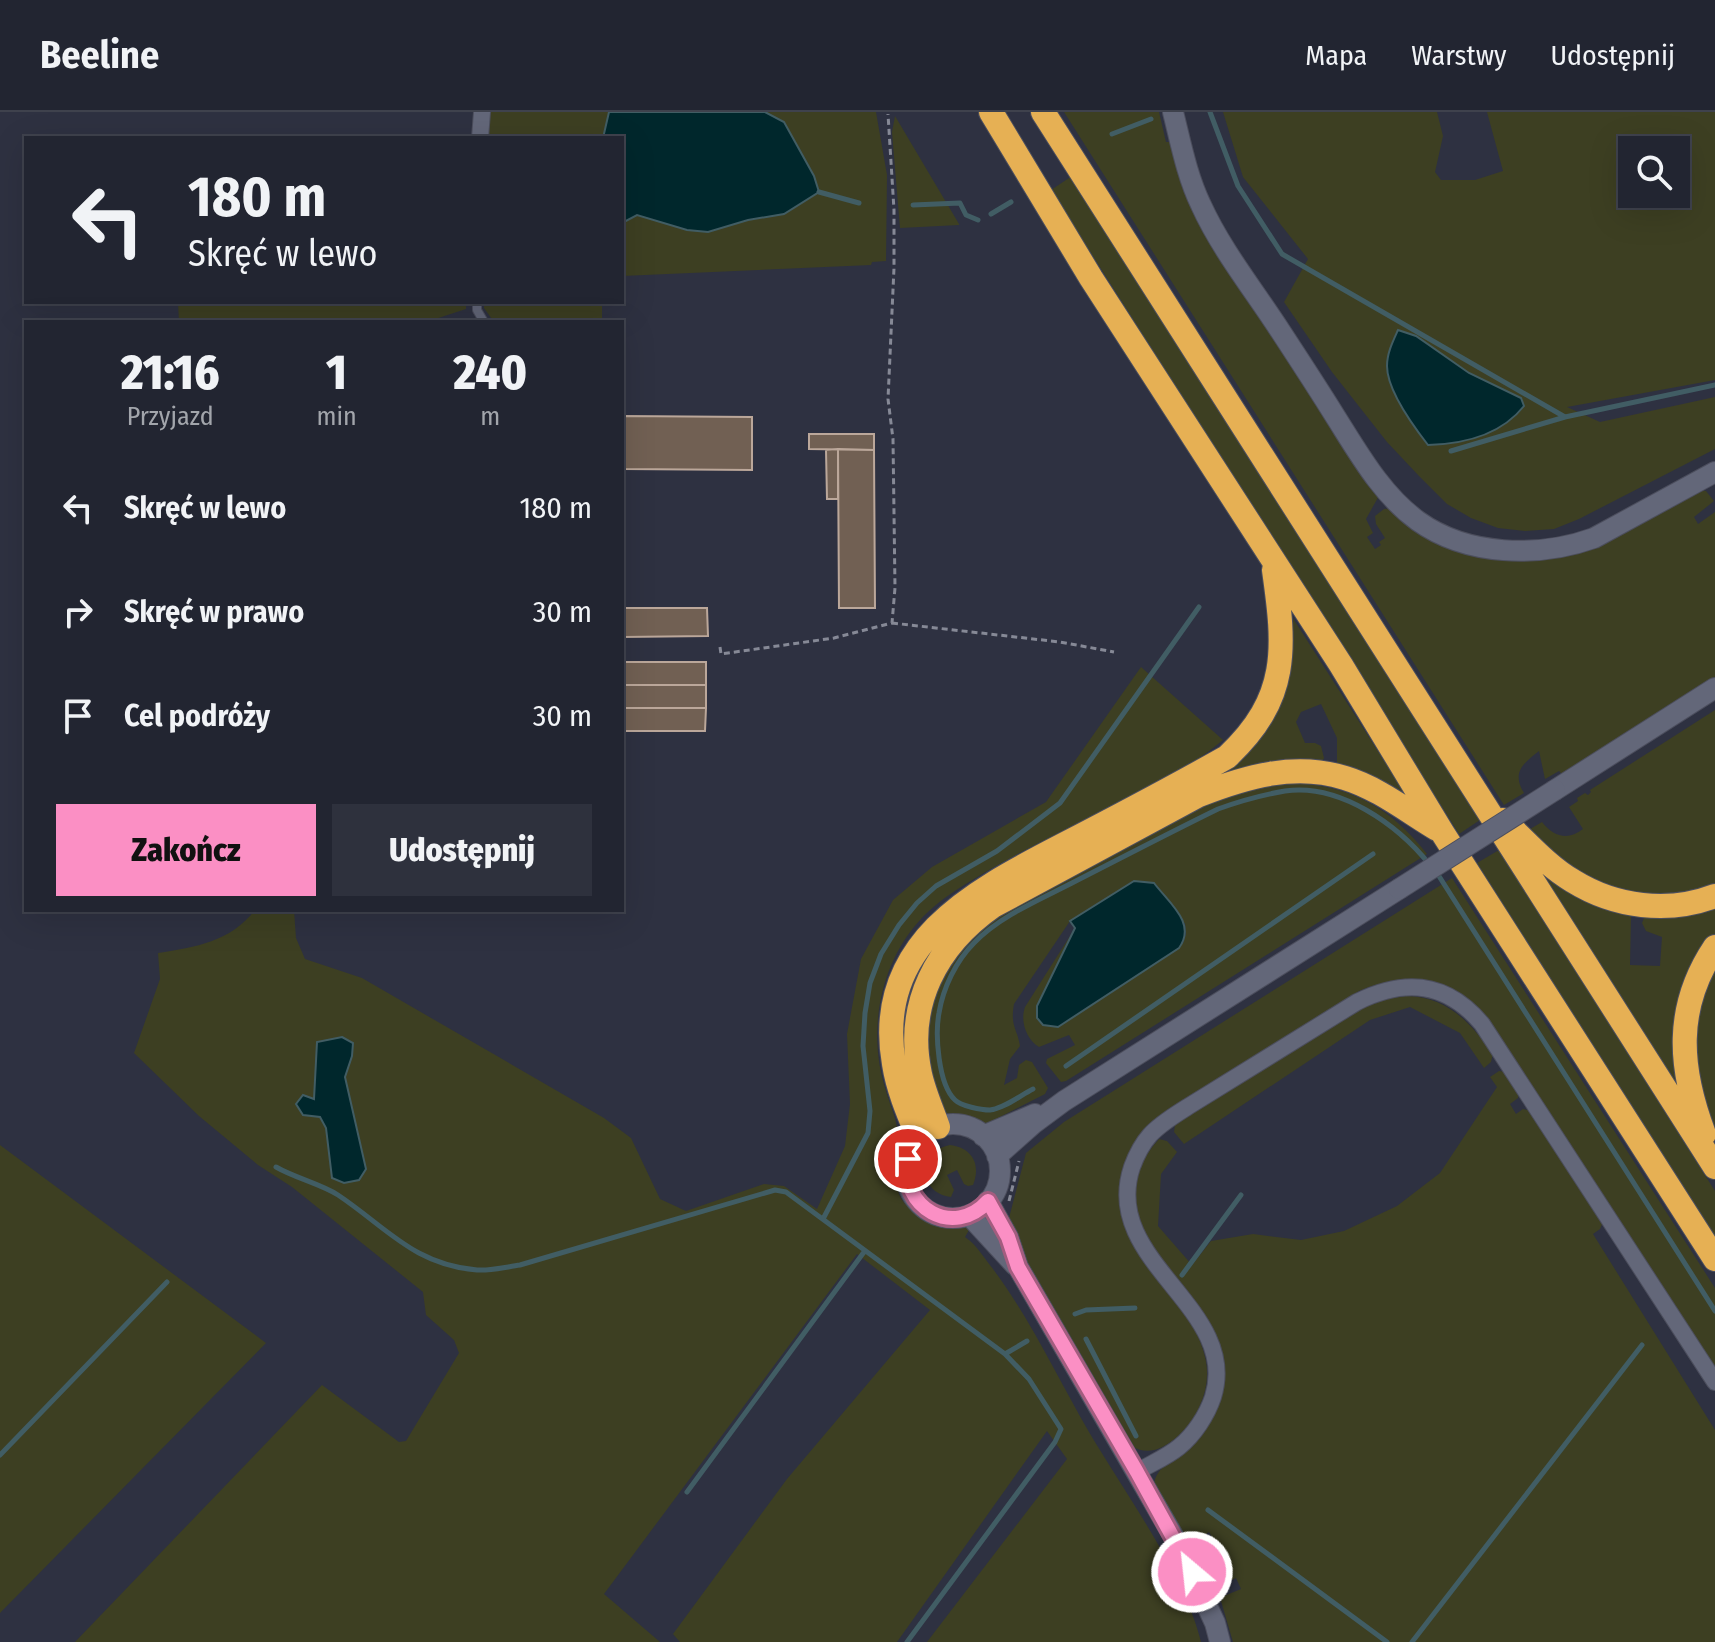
<!DOCTYPE html>
<html lang="pl">
<meta charset="utf-8">
<style>
:root{--surface:#222531;--page:#2e313d;--text:#f1f3f6;--muted:#a2a5ab;--line:#3f424d;--accent:#fb8fc4}
body{margin:0;font-family:"Fira Sans Condensed",sans-serif;background:var(--page);color:var(--text);height:100vh;display:flex;flex-direction:column;font-size:30px;white-space:nowrap}
*{box-sizing:border-box;margin:0}
p{font-size:26px;color:var(--muted)}
.icon{flex:none;width:44px;height:44px;fill:none;stroke:currentColor;stroke-width:2;stroke-linecap:round;stroke-linejoin:round}
.map{position:relative;flex:1;overflow:hidden}
.side{position:absolute;left:24px;top:208px;width:600px;height:592px;display:flex;flex-direction:column;background:var(--surface);border-radius:0px;box-shadow:0 8px 32px #0002,0 0 0 2px var(--line)}
.side>*{flex:none}
.guide{position:absolute;left:24px;top:24px;width:600px;height:168px;border-radius:0px;box-shadow:0 8px 32px #0002,0 0 0 2px var(--line);background:#222531;color:var(--text);overflow:hidden}
.fabs{position:absolute;left:1618px;top:24px;display:grid;gap:16px}
.fabs a{display:grid;place-items:center;width:72px;height:72px;border-radius:0px;background:var(--surface);box-shadow:0 8px 32px #0002,0 0 0 2px var(--line);font-size:40px}
.pin{position:absolute;display:grid;place-items:center;width:68px;height:68px;color:#fff;margin:-34px;border:4px solid #fff;border-radius:50%;box-shadow:0 2px 8px #0007}
.me{position:absolute;width:88px;margin:-44px;rotate:332deg;stroke-linejoin:round;filter:drop-shadow(0 0 6px #0008)}
.turn{display:flex;align-items:center;gap:28px;height:168px;padding:0 32px;font-size:36px}
.turn .icon{width:104px;height:104px;stroke-width:2.5}
.turn b{display:block;font-size:56px;line-height:68px}
.eta{display:flex;justify-content:space-evenly;align-items:center;height:136px;text-align:center}
.eta b{font-size:48px;font-weight:800;line-height:56px}
.button{display:flex;gap:16px;margin-top:auto;padding:16px 32px}
.button a{flex:1;height:92px;border-radius:0px;background:var(--accent);color:#111;font-size:32px;font-weight:800;line-height:92px;text-align:center}
.button a+a{background:var(--page);color:var(--text)}
ul{padding:0;list-style:none}
li{display:flex;align-items:center;gap:24px;height:104px;padding:0 32px}
li div{flex:1}
li b{display:block;font-size:30px}
li em{font-style:normal}
header{display:flex;align-items:center;gap:48px;box-sizing:border-box;height:112px;padding:0 40px;background:var(--surface);border-bottom:2px solid var(--line)}
header strong{font-size:38px}
nav{display:flex;gap:44px;margin-inline-start:auto;font-size:28px}
.map>svg:first-child{display:block}
.green{fill:#3d3f22;fill-rule:evenodd}
.water{fill:#00272c;stroke:#415d64;stroke-width:2}
.lines{fill:none;stroke-linecap:round;stroke-linejoin:round}
.stream{stroke:#415d64;stroke-width:5}
.building{fill:#716053;stroke:#bba79a;stroke-width:2}
.lane-casing{stroke:#4c4e5d;stroke-width:10}
.street-casing{stroke:#4c4e5d;stroke-width:18}
.secondary-casing{stroke:#4c4e5d;stroke-width:22}
.highway-casing{stroke:#4c4e5d;stroke-width:26}
.path{stroke:#868996;stroke-width:3;stroke-dasharray:6 4;stroke-linecap:butt}
.lane{stroke:#636779;stroke-width:8}
.street{stroke:#636779;stroke-width:16}
.secondary{stroke:#636779;stroke-width:20}
.highway{stroke:#e6b054;stroke-width:24}
.secondary-bridge-casing{stroke:#4c4e5d;stroke-width:22;stroke-linecap:butt}
.secondary-bridge{stroke:#636779;stroke-width:20}
.route-casing{stroke:#a35d7f;stroke-width:20}
.route{stroke:#fb8fc4;stroke-width:14}
</style>
<header>
<strong>Beeline</strong>
<nav><a>Mapa</a><a>Warstwy</a><a>Udostępnij</a></nav>
</header>
<div class="map">
<svg width="1715" height="1530" viewBox="0 0 1715 1530">
<rect width="100%" height="100%" fill="#2e3141"/>
<!-- green -->
<path class="green" d="M489,0H876L887,63L886,149L872,150L871,153L622,164V26H487Z
M1064,0H1159L1166,30H1170L1380,382L1366,407L1373,421L1367,425L1375,437L1381,433L1379,430L1385,426L1376,412L1375,404L1384,397L1393,396L1488,446L1535,448L1552,446L1699,378L1706,379L1714,389L1694,405L1698,412L1715,400V565L1562,662L1559,659L1545,667L1539,639C1524,651 1511,660 1524,681L1504,693Z
M1223,0H1437L1443,24L1435,60L1441,68H1475L1503,59L1487,0H1715V268L1567,295L1600,310L1715,285V337L1579,407L1554,417L1525,419L1498,416L1471,406L1447,392L1419,364L1387,330L1332,260L1284,190L1308,147L1243,65ZM1632,38H1676V82H1632Z
M895,4L959,112V113L900,116L892,20Z
M1072,64L1480,708L1459,722L1051,78Z
M178,190H466V197L426,210H179Z
M484,190H602V210H494L484,196Z
M1287,497L1406,683L1386,672L1337,653V626L1321,592L1301,600L1296,610L1305,631H1315L1321,634L1324,646L1322,650C1255,648 1237,655 1177,685L1240,642Z
M1141,555L1223,628C1155,685 1065,713 989,758C969,770 946,783 929,799C880,844 866,919 886,979C890,993 896,1006 898,1020C903,1048 884,1079 913,1099C932,1113 954,1106 969,1118L965,1125C977,1133 984,1146 993,1157C1031,1208 1057,1265 1089,1320C1125,1381 1185,1463 1201,1530H927L1067,1347L1047,1319L897,1530H680L673,1522L787,1367L930,1198L857,1142L604,1482L660,1530H75L322,1273L399,1330L406,1329L459,1241L454,1228L426,1203L423,1180L292,1075L258,1053L199,1004L134,941L160,867L158,841C196,835 230,830 255,798H294L296,826L305,847L362,866L604,1006L631,1026L660,1087L686,1099L764,1072L784,1074L817,1097L845,1034L850,992L847,922L861,847L893,788L932,755L1046,690Z
M1715,598V776L1666,786L1593,773L1525,720L1542,710C1554,725 1568,729 1583,717L1569,695L1578,689L1577,686L1585,681L1588,683L1591,680L1590,678Z
M1292,670C1352,675 1389,694 1427,742L1066,969L1061,970L1046,951L1047,947L1075,933L1069,923L1039,935C1026,927 1020,909 1025,895L1075,816L1043,913L1058,915L1183,831L1186,822L1185,811L1070,809L1014,892C1010,914 1017,916 1020,934L1010,947L1004,973L1017,966L1019,953L1026,948L1032,950L1048,976L1045,982L986,1012H980L944,1000L930,976L922,929L942,853L995,802L1237,676Z
M1499,738L1715,1079V1127L1477,751Z
M1542,760L1631,803L1630,853L1660,854L1662,825L1646,819L1642,811L1645,804L1715,792V823L1706,836L1678,977Z
M1452,766L1715,1176V1256L1486,904C1452,868 1405,858 1359,879L1167,998C1143,1017 1126,1038 1121,1068C1107,1144 1191,1179 1205,1245C1209,1261 1207,1278 1200,1293C1191,1317 1156,1353 1131,1333L1015,1129L1009,1106L1026,1041L1064,1010Z
M1715,851V1022L1710,1012L1693,935L1704,875Z
M1406,884C1448,885 1469,910 1493,941L1491,950L1484,956L1460,921L1410,895L1370,908L1184,1032L1174,1020L1175,1013C1206,989 1240,969 1274,948C1314,923 1358,889 1406,884Z
M1499,959L1507,960L1519,980L1518,986L1510,992L1516,1002L1523,997L1532,999L1603,1110L1600,1117L1593,1122L1715,1318V1530H1233L1221,1489L1224,1484L1241,1477L1236,1466L1218,1474L1210,1472L1200,1452V1447L1217,1434L1209,1420L1192,1432L1188,1431L1154,1374C1155,1353 1177,1348 1190,1336C1212,1317 1223,1287 1223,1259C1223,1174 1078,1118 1159,1027L1167,1029L1177,1040L1161,1062L1158,1114L1192,1153L1211,1129L1253,1122L1301,1128L1344,1119L1397,1094L1440,1061L1497,975L1490,965Z
M0,1033L266,1231L0,1501Z
M950,1033C973,1036 981,1053 973,1073L968,1074L964,1072L957,1058L947,1063L954,1078L951,1085C917,1081 918,1039 950,1033Z"/>
<!-- water -->
<path class="water" d="M609,0H765L784,10L814,64L819,80L784,102L748,108L708,120L687,118L637,103L622,111V26H603Z
M1398,218L1416,224L1469,261L1521,286L1524,294C1501,323 1464,332 1428,333C1414,315 1387,278 1387,254C1387,241 1393,229 1398,218Z
M1134,769L1154,771C1169,791 1197,811 1179,836L1058,915L1043,913L1037,906V894L1075,816L1070,809Z
M342,925L353,931L352,944L345,965L366,1057L359,1068L344,1071L332,1066L326,1016L320,1005L303,1003L296,992L303,983L314,987L317,930Z"/>
<g class="lines">
<!-- stream -->
<path class="stream" d="M1210,0L1238,74L1282,142L1565,305
M1112,22L1151,7
M819,80L859,91
M913,93L960,91L966,103L978,108
M991,102L1011,90
M1451,339L1565,305L1715,273
M1437,761L1715,1199
M1066,954L1373,742
M1033,977C1021,983 1003,997 990,998C981,998 961,994 955,988C938,972 935,922 939,901C943,876 956,849 974,831C1000,804 1039,788 1072,771C1121,746 1169,721 1218,697C1240,689 1262,683 1285,679C1340,671 1398,713 1430,753
M276,1055C295,1066 321,1072 338,1083C386,1115 414,1153 477,1158C491,1159 506,1155 520,1153L775,1078L786,1080L1005,1242L1029,1267L1061,1317L1055,1330L907,1530
M823,1107L868,1021L870,999L863,934L865,901L870,871L881,842L899,813L917,791L936,774L997,739L1060,691L1199,495
M1182,1163L1241,1083
M1075,1202L1086,1198L1135,1196
M1086,1227L1136,1324
M1005,1242L1027,1229
M0,1343L167,1170
M687,1380L864,1140
M1208,1398L1387,1530
M1412,1530L1642,1233"/>
</g>
<!-- building -->
<path class="building" d="M623,304L752,305V358L623,357Z
M809,322H874V338L809,337Z
M838,337L874,338L875,496H839Z
M838,337V387H827L826,338Z
M622,431L623,496H707L708,524L622,525Z
M622,550H706V573H622Z
M622,573H706V596H622Z
M622,596H706L705,619H622Z"/>
<g class="lines">
<!-- lane casing -->
<g class="lane-casing">
<path id="lane" d="M477,190V198L484,210"/>
</g>
<!-- street casing -->
<g class="street-casing">
<path id="street" d="M480,26L482,0
M1137,1360C1150,1352 1167,1345 1179,1335C1194,1323 1207,1303 1213,1285C1241,1195 1100,1150 1132,1055C1136,1044 1142,1032 1150,1023C1161,1011 1175,1003 1189,994L1357,890C1405,866 1447,870 1482,912L1715,1270"/>
</g>
<!-- secondary casing -->
<g class="secondary-casing">
<path id="secondary" d="M1173,0C1181,32 1187,64 1201,93C1221,137 1253,177 1279,217C1298,246 1317,275 1335,304C1359,342 1382,383 1418,409C1467,444 1538,446 1594,426L1715,360
M1555,678L1715,576
M906 1059a47 47 0 1 1 94 0a47 47 0 1 1-94 0Z
M983,1024L1035,1002
M997,1044L1033,1012L1064,989L1399,777
M988,1089L1008,1125L1018,1155L1179,1434L1215,1511L1220,1530
M969,1103L1015,1153"/>
</g>
<!-- highway casing -->
<g class="highway-casing">
<path id="highway" d="M991,0L1091,166L1341,553L1442,720L1715,1147
M1043,0L1715,1055
M1503,708C1525,728 1547,754 1573,769C1615,795 1668,802 1715,784
M938,1015C932,998 924,980 920,962C905,893 936,834 993,794L1199,683C1245,665 1295,650 1345,666C1378,676 1407,699 1437,717
M1704,1022C1679,956 1674,896 1715,835
M919,1027C909,1003 898,978 894,952C873,832 972,780 1061,734C1117,705 1172,676 1227,645C1290,586 1285,536 1274,458"/>
</g>
<!-- path -->
<path class="path" d="M892,511L1060,530L1114,540
M720,535L721,542L834,526L892,511L895,476L893,327L888,287L894,156V98L888,2
M1009,1089L1019,1049"/>
<!-- lane -->
<use href="#lane" class="lane"/>
<!-- street -->
<use href="#street" class="street"/>
<!-- secondary -->
<use href="#secondary" class="secondary"/>
<!-- highway -->
<use href="#highway" class="highway"/>
<!-- secondary-bridge casing -->
<g class="secondary-bridge-casing">
<path id="secondary-bridge" d="M1399,777L1555,678"/>
</g>
<!-- secondary-bridge -->
<use href="#secondary-bridge" class="secondary-bridge"/>
</g>
<g class="lines">
<!-- route casing -->
<g class="route-casing">
<path id="route" d="M908,1047C899,1096 954,1127 988,1089L1008,1125L1018,1155L1137,1360L1192,1460"/>
</g>
<!-- route -->
<use href="#route" class="route"/>
</g>
</svg>
<div class="fabs">
<a><svg class="icon" aria-label="search" viewBox="0 0 24 24"><circle cx="10" cy="10" r="6"/><path d="M15 15l6 6"/></svg></a>
</div>
<div class="pin" style="left:908px;top:1047px;background:#d93025"><svg class="icon" aria-label="arrive" viewBox="0 0 24 24"><path d="M6 21V4h12l-3 4 3 4H6"/></svg></div>
<svg class="me" style="left:1192px;top:1460px" viewBox="-20 -20 40 40"><circle r="17" fill="#fb8fc4" stroke="#fff" stroke-width="3"/><path d="M0-11L8 9 0 5-8 9z" fill="#fff"/></svg>
<div class="guide">
<div class="turn"><svg class="icon" aria-label="left" viewBox="0 0 24 24"><path d="M17 20v-9H6M10 6l-5 5 5 5"/></svg><div><b>180 m</b>Skręć w lewo</div></div>
</div>
<section class="side">
<div class="eta">
<div><b>21:16</b><p>Przyjazd</p></div>
<div><b>1</b><p>min</p></div>
<div><b>240</b><p>m</p></div>
</div>
<ul>
<li><svg class="icon" aria-label="left" viewBox="0 0 24 24"><path d="M17 20v-9H6M10 6l-5 5 5 5"/></svg><div><b>Skręć w lewo</b></div><em>180 m</em></li>
<li><svg class="icon" aria-label="right" viewBox="0 0 24 24"><path d="M7 20v-9h11M14 6l5 5-5 5"/></svg><div><b>Skręć w prawo</b></div><em>30 m</em></li>
<li><svg class="icon" aria-label="arrive" viewBox="0 0 24 24"><path d="M6 21V4h12l-3 4 3 4H6"/></svg><div><b>Cel podróży</b></div><em>30 m</em></li>
</ul>
<div class="button"><a>Zakończ</a><a>Udostępnij</a></div>
</section>
</div>
